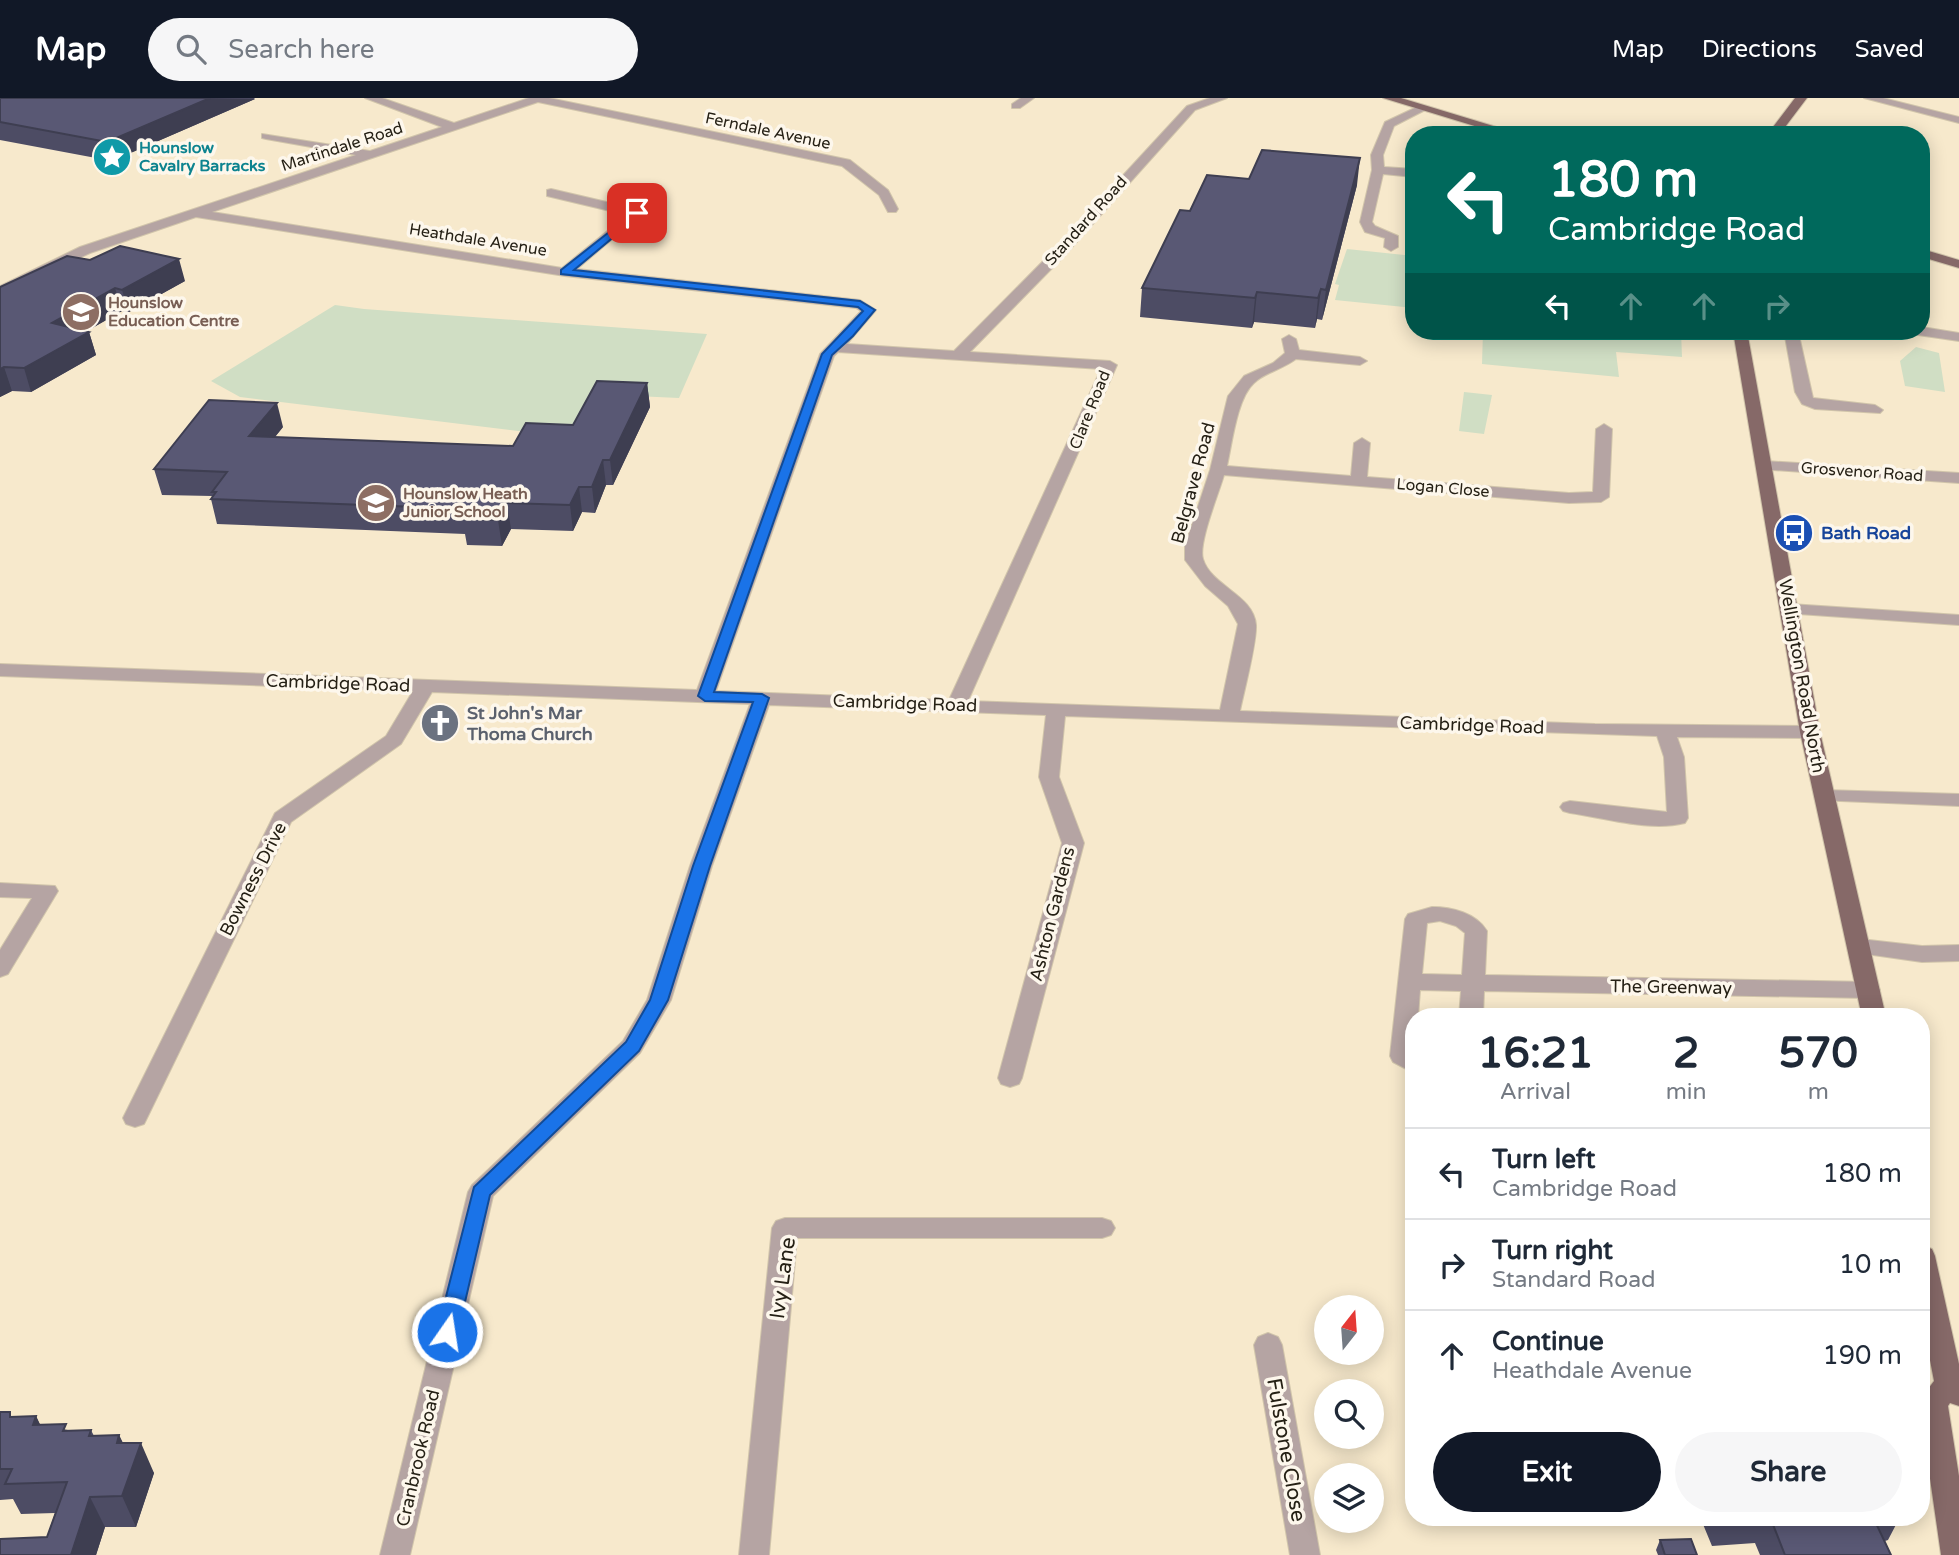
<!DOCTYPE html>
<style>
:root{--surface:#fff;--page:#f6f6f7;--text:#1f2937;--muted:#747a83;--line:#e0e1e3;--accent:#111827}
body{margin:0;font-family:"Varela Round",sans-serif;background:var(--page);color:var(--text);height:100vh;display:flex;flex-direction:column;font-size:26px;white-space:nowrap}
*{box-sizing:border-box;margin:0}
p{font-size:23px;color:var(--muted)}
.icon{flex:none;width:38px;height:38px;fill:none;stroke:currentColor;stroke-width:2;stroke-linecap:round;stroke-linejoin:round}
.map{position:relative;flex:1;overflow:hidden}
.sheet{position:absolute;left:1405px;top:910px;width:525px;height:518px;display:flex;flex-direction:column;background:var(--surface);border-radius:28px;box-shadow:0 4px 18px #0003}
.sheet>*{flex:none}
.hud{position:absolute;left:1405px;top:28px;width:525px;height:214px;border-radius:28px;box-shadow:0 4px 18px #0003;background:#00695c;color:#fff;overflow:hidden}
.needle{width:46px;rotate:17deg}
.fabs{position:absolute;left:1314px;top:1197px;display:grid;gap:14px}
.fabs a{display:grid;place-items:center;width:70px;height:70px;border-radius:50%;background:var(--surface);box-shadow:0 4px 18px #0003;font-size:35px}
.pin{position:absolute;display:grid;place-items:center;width:60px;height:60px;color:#fff;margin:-30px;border-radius:14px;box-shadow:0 4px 10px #0006}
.me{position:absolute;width:77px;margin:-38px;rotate:13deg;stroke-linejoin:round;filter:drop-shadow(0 0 5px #0008)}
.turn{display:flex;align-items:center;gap:24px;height:147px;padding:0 28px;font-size:32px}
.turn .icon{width:91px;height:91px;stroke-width:2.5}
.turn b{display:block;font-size:49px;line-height:60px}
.lanes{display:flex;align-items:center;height:66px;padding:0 28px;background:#0003;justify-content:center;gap:35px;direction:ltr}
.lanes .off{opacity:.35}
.eta{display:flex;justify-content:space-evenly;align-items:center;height:119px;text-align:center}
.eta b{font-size:42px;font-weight:700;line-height:49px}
.action{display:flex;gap:14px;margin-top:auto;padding:14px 28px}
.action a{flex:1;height:80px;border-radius:42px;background:var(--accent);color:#fff;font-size:28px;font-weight:700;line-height:80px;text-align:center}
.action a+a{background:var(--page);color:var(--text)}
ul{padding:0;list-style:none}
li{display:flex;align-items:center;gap:21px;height:91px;padding:0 28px;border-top:2px solid var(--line)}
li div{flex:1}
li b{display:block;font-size:26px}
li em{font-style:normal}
header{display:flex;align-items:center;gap:42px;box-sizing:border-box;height:98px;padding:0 35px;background:var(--accent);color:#fff}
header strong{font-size:33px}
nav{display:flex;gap:38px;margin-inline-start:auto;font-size:24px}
.search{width:490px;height:63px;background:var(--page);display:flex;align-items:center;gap:18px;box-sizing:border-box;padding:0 24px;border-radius:38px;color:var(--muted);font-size:26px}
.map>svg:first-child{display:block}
.green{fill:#d0dec4}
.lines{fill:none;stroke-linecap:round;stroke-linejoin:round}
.minor-casing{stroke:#d1c5ab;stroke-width:2}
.major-casing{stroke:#d1c5ab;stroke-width:2}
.minor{fill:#b5a4a3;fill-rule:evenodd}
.major{fill:#866968;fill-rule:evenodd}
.wall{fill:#4d4c64}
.shaded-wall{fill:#3e3e51}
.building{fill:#595874;stroke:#3e3e51;stroke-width:2}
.route{fill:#1a73e8;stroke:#114b97;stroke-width:2}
.labels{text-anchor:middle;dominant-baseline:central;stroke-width:7;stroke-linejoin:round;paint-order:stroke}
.far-street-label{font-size:16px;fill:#252015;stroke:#fdf7ec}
.far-culture-label{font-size:16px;font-weight:bold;fill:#0d838f;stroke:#fdf7ec;text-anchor:start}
.far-education-label{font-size:16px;font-weight:bold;fill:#785e54;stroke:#fdf7ec;text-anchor:start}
.street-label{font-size:18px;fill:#252015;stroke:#fdf7ec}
.transit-label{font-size:18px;font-weight:bold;fill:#164399;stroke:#fdf7ec;text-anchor:start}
.worship-label{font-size:18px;font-weight:bold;fill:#5b616d;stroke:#fdf7ec;text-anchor:start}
.near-street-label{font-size:21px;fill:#252015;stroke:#fdf7ec}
</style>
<header>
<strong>Map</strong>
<div class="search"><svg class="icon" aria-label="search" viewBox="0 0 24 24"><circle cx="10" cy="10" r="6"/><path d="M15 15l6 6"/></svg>Search here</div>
<nav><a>Map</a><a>Directions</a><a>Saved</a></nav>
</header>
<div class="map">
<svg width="1959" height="1457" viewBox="0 0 1959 1457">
<rect width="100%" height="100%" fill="#f7e9cc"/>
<!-- green -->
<path class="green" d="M1347,151L1414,158V210L1335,202L1339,187L1335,186Z
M335,207L364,211L707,236L679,300L591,296L567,339L240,299L211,283Z
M1483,233H1681L1682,259L1616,254L1619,279L1482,266Z
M1916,249L1939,255L1945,294L1905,288L1900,263Z
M1464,294L1492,297L1484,336L1459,333Z"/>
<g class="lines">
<!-- minor casing -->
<g class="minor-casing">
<path id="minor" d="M365,0H382L454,25L529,0H549L850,62L888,92L898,111L896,114H888L879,97L842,68L538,4L212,114L562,170L627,117L547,98V92L551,91L641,112L643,115L577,171L860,202L876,212L847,246L954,253L1055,151L1187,8L1210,0H1227L1195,12L1065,157L970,254L1110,263L1117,267L968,603L1220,612L1238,526L1228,508L1205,488L1185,462V448L1210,372L1228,298L1244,278L1273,265L1285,255L1282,241L1289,237L1296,241L1299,252L1360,259L1367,263L1360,267L1296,261C1283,271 1264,275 1254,285C1237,300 1232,346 1227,368L1351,378L1354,345L1362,340L1370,345L1367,379L1569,395L1593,394L1596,331L1604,326L1612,331L1609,399L1601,404L1569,405L1224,377C1219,395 1198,445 1203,461C1211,488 1254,497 1256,527C1257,545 1244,593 1240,613L1595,626L1810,628L1820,634L1810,640L1677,639L1684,659L1688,720L1685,725C1650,734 1606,720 1570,715L1563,713L1560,709L1563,705L1570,703L1667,714L1664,659L1657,638L1065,618L1059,679L1084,745L1022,980L1019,986L1010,989L1001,986L998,980L1062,745L1039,679L1046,617L769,607L712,768L671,902L640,955L493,1098L410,1457H380L468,1094L472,1087L623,943L647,902L690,768L750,606L432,594L401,646L291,724L147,1020L144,1026L135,1029L126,1026L123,1020L275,715L386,638L413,593L0,578V566L697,592L820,256L861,213L856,210L565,178L196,119L90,155L0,197V188L80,149L356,57L266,41L262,40V36L370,53L442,29ZM838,254L1101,271L949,602L716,593L834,258Z
M1021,0H1034L1020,10H1012V6Z
M1864,0H1883L1959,19V25Z
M1419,8L1429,10L1394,28L1383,57L1384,69L1414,71V79L1383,76L1372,124L1375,128L1398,138V149L1391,153L1384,149L1385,140L1365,134L1360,124L1372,72L1371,57L1385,24Z
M1922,229L1959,235V243L1918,237L1911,233H1922Z
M1784,233H1798L1813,300L1875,307L1883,312L1880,315L1815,311L1802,306L1795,294Z
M1765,363L1959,375V385L1759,371L1757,368L1759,365Z
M1790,506L1959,517V527L1784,515L1781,511Z
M1824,692L1959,696V708L1817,702L1814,698L1817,694Z
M0,785L55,788L58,793L8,876L0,879V852L32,800L0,799Z
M1432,809C1452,809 1476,815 1487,833L1485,877L1868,884L1876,886L1880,892L1876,898L1868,900L1484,893L1483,919H1459L1461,893L1420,892L1418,919H1414V975L1393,964L1390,958L1405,821L1408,816ZM1440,823L1456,828L1465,835L1462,877L1422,876L1427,825Z
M1860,841L1922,848L1959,847V863L1922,864L1852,854L1849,849L1852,844Z
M785,1120H1102L1111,1123L1115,1130L1111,1137L1102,1140H797L769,1457H739L772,1130L776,1123Z
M1268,1235L1278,1239L1282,1247L1320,1457H1290L1254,1247L1258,1239Z"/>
</g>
<!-- major casing -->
<g class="major-casing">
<path id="major" d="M1383,0H1401L1523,37H1504Z
M1795,0H1807L1779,37H1767Z
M1922,151L1959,162V170L1922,159Z
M1733,233H1747L1820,634L1886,919H1862L1800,634Z
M1922,1147L1932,1151L1935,1158L1959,1266V1308L1950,1305L1948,1308L1959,1378V1457H1941L1922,1325V1299L1934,1283L1922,1221Z"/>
</g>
<!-- minor -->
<use href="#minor" class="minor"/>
<!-- major -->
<use href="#major" class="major"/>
</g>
<!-- wall -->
<path class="wall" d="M0,0H254L255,1L112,63L0,42Z
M1249,81L1357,87L1322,222L1317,221L1315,230L1254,224L1252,230L1140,219L1142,190L1190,113Z
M185,183L129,214L122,213L87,233L89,234L96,257L31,294L12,293L0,299V189Z
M647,285L650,309L613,387H606L595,415L582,414L573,433L511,431L502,448L467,447L465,436L217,426L211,401L212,398L162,397L154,371L283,329L275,339L513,348L573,327Z
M0,1314L13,1319L36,1318L40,1327L68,1332H91L94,1338L119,1337L123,1345L154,1375L136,1429H105L96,1457H0L47,1439L55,1415L21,1416L13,1401L0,1402Z
M1700,1419H1900L1888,1442L1885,1443L1891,1457H1760L1755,1445L1712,1448Z
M1660,1442L1697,1457H1658L1656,1452Z"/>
<!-- shaded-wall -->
<path class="shaded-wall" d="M210,0L255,1L112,63L107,44Z
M1360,60L1357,87L1322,222L1326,192Z
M179,161L185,183L129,214L122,192Z
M115,190L122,213L59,249L52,225Z
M1321,191L1317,221L1315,230L1318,200Z
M1257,194L1254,224L1252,230L1255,200Z
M89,234L96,257L31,294L24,270Z
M4,269L12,293L0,299V271Z
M647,285L650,309L613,387L610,362Z
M277,305L283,329L255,363L249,338Z
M603,362L606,387L595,415L592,389Z
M579,389L582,414L573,433L570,407Z
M507,405L511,431L502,448L498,422Z
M36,1318L51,1349L33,1327Z
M119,1337L133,1367L141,1345L154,1375L136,1429L122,1398L117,1345Z
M90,1399L105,1429L96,1457H71Z"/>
<!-- building -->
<path class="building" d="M0,0H210L107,44L0,24Z
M1262,52L1360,60L1326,192L1321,191L1318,200L1257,194L1255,200L1142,190L1180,112L1190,113L1207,77L1249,81Z
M120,148L179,161L122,192L115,190L52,225L89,234L24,270L4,269L0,271V189L67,158L90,162Z
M597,283L647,285L610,362H603L592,389H579L570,407L507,405L498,422L462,421L469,411L211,401L216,394H212L227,374L154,371L209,302L277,305L249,338L513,348L526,325L573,327Z
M0,1314H10V1319L36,1318L33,1327L66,1326L63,1333L91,1332L89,1338L119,1337L117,1345H141L122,1398L90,1399L71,1457H0V1441L47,1439L67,1384L5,1386L12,1371H0Z
M1770,1419H1873L1891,1457H1785Z
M1691,1441L1697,1457H1665L1660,1442Z"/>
<!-- route -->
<path class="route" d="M637,112L640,113V117L574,172L860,203L875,212L853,238L832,257L714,594L762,596L769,600L710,768L668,902L639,953L490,1097L458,1234L455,1240L447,1243L440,1240L437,1234L474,1089L626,944L650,902L693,768L753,604L705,603L698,598L822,256L863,213L858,209L561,176V172Z"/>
<!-- icons -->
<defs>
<g id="sight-disc" transform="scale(2.0125)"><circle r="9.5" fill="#0f9aa8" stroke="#fdf7ec"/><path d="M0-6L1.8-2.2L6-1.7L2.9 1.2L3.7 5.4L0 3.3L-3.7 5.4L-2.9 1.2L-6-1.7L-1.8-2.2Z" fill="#fff"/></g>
<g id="school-disc" transform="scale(2.0125)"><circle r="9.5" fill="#8d6e63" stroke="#fdf7ec"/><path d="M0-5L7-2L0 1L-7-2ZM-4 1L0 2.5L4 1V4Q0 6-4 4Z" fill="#fff"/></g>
<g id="bus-disc" transform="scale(2.0125)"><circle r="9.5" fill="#1a4fb4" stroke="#fdf7ec"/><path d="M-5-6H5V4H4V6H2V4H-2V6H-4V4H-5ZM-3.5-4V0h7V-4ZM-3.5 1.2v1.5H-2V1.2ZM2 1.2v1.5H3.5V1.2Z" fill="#fff"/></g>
<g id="church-disc" transform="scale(2.0125)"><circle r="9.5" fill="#6b7280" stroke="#fdf7ec"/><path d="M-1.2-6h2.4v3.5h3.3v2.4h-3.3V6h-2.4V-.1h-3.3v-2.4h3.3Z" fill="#fff"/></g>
</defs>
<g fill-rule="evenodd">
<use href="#sight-disc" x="112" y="59"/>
<use href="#school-disc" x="81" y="214"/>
<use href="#school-disc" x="376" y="405"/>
<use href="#bus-disc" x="1794" y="435"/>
<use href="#church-disc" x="440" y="625"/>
</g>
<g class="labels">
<!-- far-street labels -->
<g class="far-street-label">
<text transform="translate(768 33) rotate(12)">Ferndale Avenue</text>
<text transform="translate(342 49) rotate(-18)">Martindale Road</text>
<text transform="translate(1086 123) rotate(-48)">Standard Road</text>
<text transform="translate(478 142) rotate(9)">Heathdale Avenue</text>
<text transform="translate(1090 312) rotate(-68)">Clare Road</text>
<text transform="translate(1862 374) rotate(4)">Grosvenor Road</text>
<text transform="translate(1443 390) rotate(5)">Logan Close</text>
</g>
<!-- far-culture labels -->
<g class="far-culture-label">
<text x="139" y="50">Hounslow<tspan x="139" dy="18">Cavalry Barracks</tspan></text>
</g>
<!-- far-education labels -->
<g class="far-education-label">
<text x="108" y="205">Hounslow<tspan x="108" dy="18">Education Centre</tspan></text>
<text x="403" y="396">Hounslow Heath<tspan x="403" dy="18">Junior School</tspan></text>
</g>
<!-- street labels -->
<g class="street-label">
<text transform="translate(1193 385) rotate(-75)">Belgrave Road</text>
<text transform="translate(1802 578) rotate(80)">Wellington Road North</text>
<text transform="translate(338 585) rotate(2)">Cambridge Road</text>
<text transform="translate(905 605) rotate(2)">Cambridge Road</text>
<text transform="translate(1472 627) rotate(2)">Cambridge Road</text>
<text transform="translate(253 781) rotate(-63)">Bowness Drive</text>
<text transform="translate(1052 816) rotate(-76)">Ashton Gardens</text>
<text transform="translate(1671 889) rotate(1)">The Greenway</text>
<text transform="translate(418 1360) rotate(-77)">Cranbrook Road</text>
</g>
<!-- transit labels -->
<g class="transit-label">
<text x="1821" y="435">Bath Road</text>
</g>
<!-- worship labels -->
<g class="worship-label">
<text x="467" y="615">St John's Mar<tspan x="467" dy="21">Thoma Church</tspan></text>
</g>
<!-- near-street labels -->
<g class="near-street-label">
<text transform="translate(783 1180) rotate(-82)">Ivy Lane</text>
<text transform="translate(1286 1352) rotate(80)">Fulstone Close</text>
</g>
</g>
</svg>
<div class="fabs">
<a><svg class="needle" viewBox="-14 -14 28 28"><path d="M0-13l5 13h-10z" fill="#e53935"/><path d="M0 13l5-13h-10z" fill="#747a83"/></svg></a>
<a><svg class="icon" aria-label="search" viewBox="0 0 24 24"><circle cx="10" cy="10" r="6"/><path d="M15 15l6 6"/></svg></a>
<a><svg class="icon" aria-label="layers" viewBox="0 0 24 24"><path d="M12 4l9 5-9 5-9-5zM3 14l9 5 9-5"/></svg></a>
</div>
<div class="pin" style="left:637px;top:115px;background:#d93025"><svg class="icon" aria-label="arrive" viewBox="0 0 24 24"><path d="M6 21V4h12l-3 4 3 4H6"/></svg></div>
<svg class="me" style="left:447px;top:1234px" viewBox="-20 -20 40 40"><circle r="17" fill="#1a73e8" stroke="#fff" stroke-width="3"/><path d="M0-11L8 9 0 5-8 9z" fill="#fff"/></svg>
<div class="hud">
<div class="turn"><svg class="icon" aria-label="left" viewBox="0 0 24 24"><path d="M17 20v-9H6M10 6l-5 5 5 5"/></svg><div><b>180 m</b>Cambridge Road</div></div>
<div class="lanes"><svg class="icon" aria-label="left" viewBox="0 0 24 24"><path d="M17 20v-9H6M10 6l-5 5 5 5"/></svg><svg class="icon off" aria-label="ahead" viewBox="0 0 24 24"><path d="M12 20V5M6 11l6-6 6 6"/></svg><svg class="icon off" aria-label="ahead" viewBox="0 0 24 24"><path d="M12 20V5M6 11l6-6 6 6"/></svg><svg class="icon off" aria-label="right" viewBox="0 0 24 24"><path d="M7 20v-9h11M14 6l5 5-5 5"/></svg></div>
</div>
<section class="sheet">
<div class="eta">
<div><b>16:21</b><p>Arrival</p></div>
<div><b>2</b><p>min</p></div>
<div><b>570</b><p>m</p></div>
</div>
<ul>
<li><svg class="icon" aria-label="left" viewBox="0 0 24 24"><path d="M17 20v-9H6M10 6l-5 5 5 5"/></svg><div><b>Turn left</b><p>Cambridge Road</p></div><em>180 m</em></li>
<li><svg class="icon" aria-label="right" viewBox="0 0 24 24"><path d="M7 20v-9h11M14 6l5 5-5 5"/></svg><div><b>Turn right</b><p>Standard Road</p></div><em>10 m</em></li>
<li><svg class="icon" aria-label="ahead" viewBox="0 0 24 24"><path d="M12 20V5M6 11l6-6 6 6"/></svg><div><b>Continue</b><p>Heathdale Avenue</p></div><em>190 m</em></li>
</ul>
<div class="action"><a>Exit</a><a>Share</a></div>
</section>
</div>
